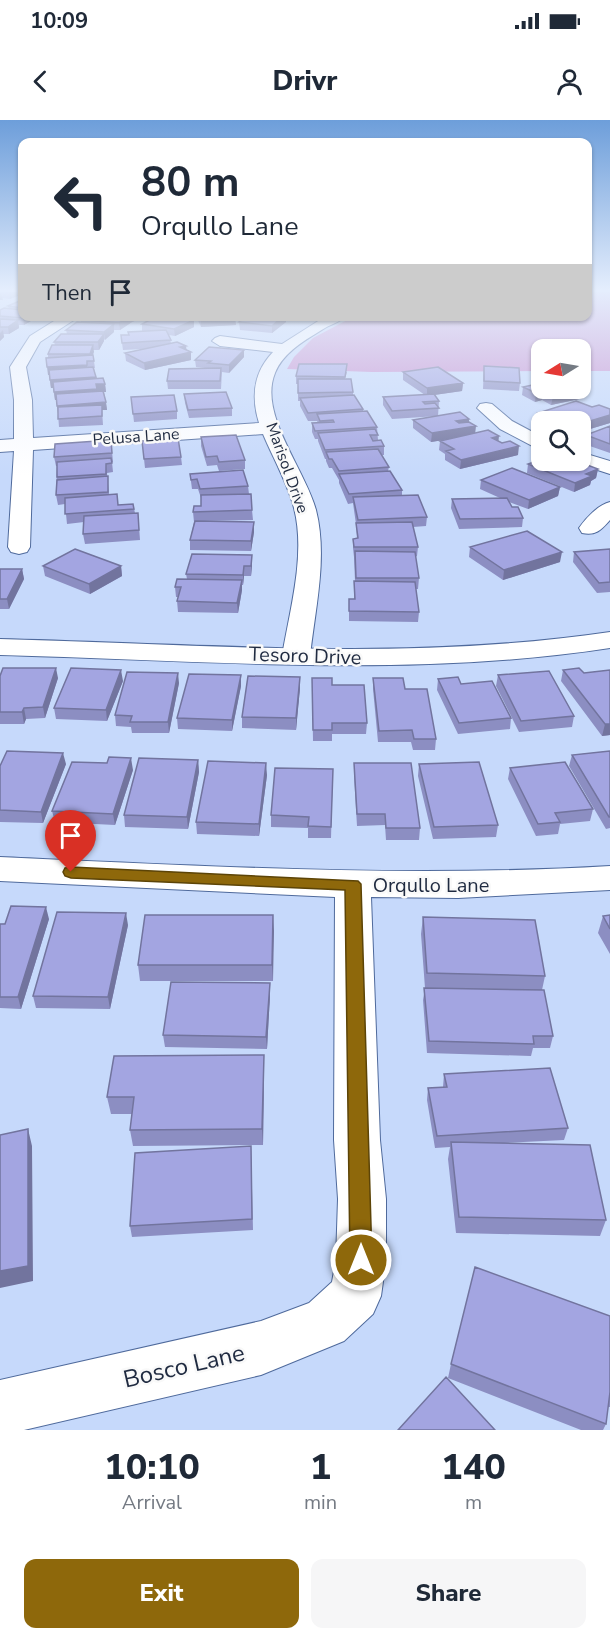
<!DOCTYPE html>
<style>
:root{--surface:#fff;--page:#f6f6f7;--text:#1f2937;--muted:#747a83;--accent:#8e680b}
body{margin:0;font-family:"Nunito Sans",sans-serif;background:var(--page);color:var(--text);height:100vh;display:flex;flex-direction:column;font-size:22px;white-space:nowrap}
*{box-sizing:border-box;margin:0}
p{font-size:20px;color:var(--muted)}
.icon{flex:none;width:33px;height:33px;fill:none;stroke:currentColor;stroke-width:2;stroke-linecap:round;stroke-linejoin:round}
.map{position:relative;height:1310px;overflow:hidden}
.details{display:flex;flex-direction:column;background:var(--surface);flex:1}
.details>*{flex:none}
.hud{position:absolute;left:18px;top:18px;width:574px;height:183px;border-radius:12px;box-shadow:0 2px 4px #0004;background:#fff;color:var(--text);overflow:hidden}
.needle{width:39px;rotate:259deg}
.controls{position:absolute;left:531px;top:219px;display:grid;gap:12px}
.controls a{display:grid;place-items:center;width:60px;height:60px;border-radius:12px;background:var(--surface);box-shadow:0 2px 4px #0004;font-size:30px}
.pin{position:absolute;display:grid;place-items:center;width:51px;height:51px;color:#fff;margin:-62px -26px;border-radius:50% 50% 50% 0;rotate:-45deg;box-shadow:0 0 6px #0007}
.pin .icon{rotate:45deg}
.me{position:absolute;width:66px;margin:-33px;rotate:0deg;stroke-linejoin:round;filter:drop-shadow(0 0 4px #0008)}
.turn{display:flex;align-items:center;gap:21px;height:126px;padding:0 24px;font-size:27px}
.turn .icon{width:78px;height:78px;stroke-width:2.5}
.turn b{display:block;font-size:42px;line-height:51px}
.then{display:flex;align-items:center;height:57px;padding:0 24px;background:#0003;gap:12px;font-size:22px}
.eta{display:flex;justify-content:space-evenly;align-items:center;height:102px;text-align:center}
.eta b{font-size:36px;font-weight:800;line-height:42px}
.action{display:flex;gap:12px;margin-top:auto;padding:12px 24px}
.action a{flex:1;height:69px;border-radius:12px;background:var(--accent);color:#fff;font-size:24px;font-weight:800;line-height:69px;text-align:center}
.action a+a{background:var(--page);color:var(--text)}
.status{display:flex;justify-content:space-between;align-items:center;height:42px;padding:0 30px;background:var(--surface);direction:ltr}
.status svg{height:16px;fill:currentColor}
header{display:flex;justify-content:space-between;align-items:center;height:78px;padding:0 24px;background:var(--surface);font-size:27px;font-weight:800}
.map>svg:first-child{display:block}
.green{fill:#c78fce}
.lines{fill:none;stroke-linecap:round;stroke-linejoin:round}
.minor-casing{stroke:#4f6a9c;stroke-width:2}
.tertiary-casing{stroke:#4f6a9c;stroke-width:2}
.minor{fill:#fff;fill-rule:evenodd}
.tertiary{fill:#fff;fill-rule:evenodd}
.wall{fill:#8c8ec2}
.shaded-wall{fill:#72749e}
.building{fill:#a3a5e1;stroke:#72749e;stroke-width:1.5}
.route{fill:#8e680b;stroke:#5c4407;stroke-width:1.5}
.labels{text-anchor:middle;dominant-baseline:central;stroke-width:5;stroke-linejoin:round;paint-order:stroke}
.far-street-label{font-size:16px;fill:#1f2a40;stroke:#f9f9f9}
.street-label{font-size:20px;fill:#1f2a40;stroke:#f9f9f9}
.near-street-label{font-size:24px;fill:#1f2a40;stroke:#f9f9f9}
</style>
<div class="status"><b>10:09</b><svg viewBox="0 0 49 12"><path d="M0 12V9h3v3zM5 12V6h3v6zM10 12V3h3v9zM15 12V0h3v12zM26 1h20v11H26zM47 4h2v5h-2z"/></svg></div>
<header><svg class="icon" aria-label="back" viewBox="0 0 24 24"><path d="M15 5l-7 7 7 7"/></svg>Drivr<svg class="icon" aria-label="person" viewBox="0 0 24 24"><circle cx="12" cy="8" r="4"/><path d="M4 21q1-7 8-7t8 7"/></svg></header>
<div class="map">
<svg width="610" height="1310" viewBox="0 0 610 1310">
<rect width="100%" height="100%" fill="#c6d9fb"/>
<!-- green -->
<path class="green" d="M588,172H610V251H581L580,230H542L541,251L372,252L287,249L294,237L313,218L353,197L588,196Z"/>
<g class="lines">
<!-- minor casing -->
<g class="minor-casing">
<path id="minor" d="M62,196H80L40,222L26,247L32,280L33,318L259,303C251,277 253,253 273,232L220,226L212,221L215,218L220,216L282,224L326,196H345C340,202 332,204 325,208C307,219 283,232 275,253C258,294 305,349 316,390C328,437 315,489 310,536L306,542L296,544L286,542L282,536C290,489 306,435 294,388C287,362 273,338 263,314L33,330L30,427L27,432L19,434L11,432L8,427L14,331L0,332V320L14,319V280L10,247L30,216Z
M486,283L492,284L512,301L542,317V331L500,309L477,288L480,284Z
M580,332L610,341V354L573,342L572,340H580Z
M610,382V400C601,410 596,416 582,413L579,408C586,398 598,385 610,382Z
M0,737C204,746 406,758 610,746V770L458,778L371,777L380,1020L386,1079V1140L381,1176L373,1194L344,1221L261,1255L24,1310H0V1260L261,1201L309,1183L332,1162L336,1140L338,1079L334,1020L335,777L0,761Z"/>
</g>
<!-- tertiary casing -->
<g class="tertiary-casing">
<path id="tertiary" d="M610,512V528C408,559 203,540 0,535V519C203,524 408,542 610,512Z"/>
</g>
<!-- minor -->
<use href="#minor" class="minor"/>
<!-- tertiary -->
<use href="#tertiary" class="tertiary"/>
</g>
<!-- wall -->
<path class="wall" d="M0,172H22V174L10,179L2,178L3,180H0Z
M22,180V196L36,198L24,205H19V208L9,214H3L4,217L0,221V190L9,189L8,186Z
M86,196H147L132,202L120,210H114V212L104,220V221L99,230H93V235L95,248H94L96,259L105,264L106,272H104L107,290H102L103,305L59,307L57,280H55L53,268H51L49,255H48V234L55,225L54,222L67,214L66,210L81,202V200Z
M196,196H234L236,205L201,207Z
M247,196H287L286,197V202L272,213L240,210L239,202Z
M194,200V207L175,216L169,215L171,223L191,232V240L145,250L126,241L125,233L143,229L123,230L122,223L129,215L142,211V204Z
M244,237L229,253L222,252L221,269H168L167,261L205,248L196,247L195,240Z
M484,246L520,263L519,271L483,269Z
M347,252L345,259L353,272V275L363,289V291L377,307L378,320L384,326V335H381L389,347L388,351L402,370V375L427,397L426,406L413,407L418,427L417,436L415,437L419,458L418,469H416L419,492L418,502L349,501V479H354V461H355L354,437L353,428V419H357L356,404L353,383L348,384L339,363V360L332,348H329L326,341V339H325L318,321V319H315L312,312V303H318L317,301H308L300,286V281H298V264H296V256Z
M403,252L463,263L462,271L434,275L439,281L438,296L469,302L475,313L499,321L518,335L460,349L445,340V334L439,330L440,321L449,319L431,322L413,308V300L438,296L392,299L383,285V277L425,275L403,260Z
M523,267L585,270L584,278L551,285L542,280L535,282L522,275Z
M184,274L232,288V296L189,298L185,283Z
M131,277L177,291V299L134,302Z
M592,287L610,289V303L580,312V302H542V303L537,301L538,293Z
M610,306V333L584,324L586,315Z
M201,317L245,340V349L219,351L217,345L207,346L201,326Z
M111,320L113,342H112L113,352L107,353L109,374L118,385L133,384L135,393H138L140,420L85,424L83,414L84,402L67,404L65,384L58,385L56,375L57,346H56L54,337Z
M142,321L181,337L182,345L145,348Z
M528,344L598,349L596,358L591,361L590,365L574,372L527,353Z
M190,354L248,366L249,374L252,390L253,400L204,401L254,402V412L251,431L190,430V420L194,402L193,392L201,386V378L198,369H192Z
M481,360L560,367L558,376L528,389L509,382L512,387L523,398L522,407L459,409L451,388L452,379L500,378L480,369Z
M470,427L560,442L503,460L469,437Z
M610,429V472L597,473L573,442L574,432Z
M252,445L251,456H244L243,465H242V470L238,493L178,492L177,481L179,477H176L175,467L187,459L186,454Z
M43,446H121L122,456L90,474L45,456Z
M0,449H22L24,459L9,489H0Z
M563,550L584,553L610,550V615L602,616L561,561Z
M241,555V566L232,611L178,609L177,598Z
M498,555L574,596L572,607L519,612L496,566Z
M0,556L58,558L45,598L26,599L24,604H0Z
M300,557V568L296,610L242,608V597Z
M312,558L332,565L367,603L366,614H332V621H313Z
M373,558L405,569L436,619L435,630H413L411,622H378L373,569Z
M438,559L461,564L511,598L510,609L458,614L437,570Z
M123,561L107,601L56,599L54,588Z
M179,563L169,613H132L131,607L116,606L115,595Z
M610,631V708L606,709L569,646L572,635Z
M198,640L199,652L188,709L125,707L124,695Z
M107,643L133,650L115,705L55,702L52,691Z
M354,643L420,708L419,720H386L385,705L357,706L354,655Z
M66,644L43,703L0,702V646Z
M419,644L498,705L496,717L433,719L418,656Z
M510,648L593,689L590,701L560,704L558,714L536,716L508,659Z
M333,649L331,718H308V708L271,707V695Z
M267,655L259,716L197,714L196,702Z
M273,795V861H140L138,845Z
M610,795V834L598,813L603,796Z
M423,797L545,856L542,870L553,916L550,928H533L531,936L427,933L423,880L425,868L421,814Z
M49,799L21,889L0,888V804Z
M128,805L110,889L36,888L33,876Z
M270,875L267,929L165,927L163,915Z
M264,951L263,1025L133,1026L130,1010L132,994H111L107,977Z
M444,954L568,1008L564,1020L504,1023L606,1100L600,1116L456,1113L448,1039L450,1027L435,1028L427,980L428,968L443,967Z
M251,1026L253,1110L132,1117L130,1106Z
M610,1196V1287H608L606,1304L603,1310H581L448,1258L451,1244Z"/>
<!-- shaded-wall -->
<path class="shaded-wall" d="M9,172H22V174L10,179Z
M0,173H1L3,180H0Z
M25,196H36V198L24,205L23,198Z
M129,196H147L132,202L120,210L119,203Z
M283,196H287L286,197V202L272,213V206Z
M235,198L236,205L201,207V200Z
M18,200L19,208L9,214L8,207Z
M194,200V207L175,216L174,209Z
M114,204V212L105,220L104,212Z
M3,210L4,217L0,221V213Z
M104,214V221L99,230L98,222Z
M93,225L94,232L91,241L90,234Z
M186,226L187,233L191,232V240L145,250L144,243L180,227Z
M244,230V237L229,253V245Z
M87,245L88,252L48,255L47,247Z
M96,257L97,264H105L106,272H98V277L55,280L54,272L96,265L51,268L50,260Z
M463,263L462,271L427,276V268Z
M585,270L584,278L551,285L553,277Z
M543,272L542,280L535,282L536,273Z
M106,282L107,290H102L103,305L102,290L58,294L57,286Z
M610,295V303L580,312V304Z
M561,297L560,302H553L554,299Z
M469,299V307L455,309L456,301Z
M476,306L475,315L431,322L432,313Z
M499,316L498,325L492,318Z
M519,326L518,335L460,349L461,340Z
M598,349L596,358L591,361L590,365L574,372L575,363L586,354Z
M560,367L558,376L528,389L529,380Z
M254,402V412L251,431V421Z
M562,432L560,442L503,460L504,450Z
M252,435V445L251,456V446Z
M121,446L122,456L90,474L89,464Z
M244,446V456L243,465V455Z
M22,449L24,459L9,489L7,479Z
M242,460V470L238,493L237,483Z
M56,548L58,558L45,598L43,587Z
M121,550L123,561L107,601L106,590Z
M178,553L179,563L169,613L168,602Z
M241,555V566L232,611V600Z
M300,557V568L296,610V598Z
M24,588L26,599L24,604L22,592Z
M605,604H610V615L602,616Z
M63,633L66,644L43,703L41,692Z
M131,638L133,650L115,705L113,694Z
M198,640L199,652L188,709L187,697Z
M266,643L267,655L259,716V704Z
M46,787L49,799L21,889L18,877Z
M126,793L128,805L110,889L108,877Z
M273,795L274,811L273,861L272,845Z
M270,863V875L267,929L266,917Z
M264,935V951L263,1025L262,1009Z
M28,1009L32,1026L33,1161L0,1168V1151Z"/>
<!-- building -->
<path class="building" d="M22,180V188L8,186Z
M4,188L22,190V196H25L23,198L0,196V190Z
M86,196H129L119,203L81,200Z
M157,196H171L194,200L174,209L142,204Z
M199,196H234L235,198L201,200Z
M247,196H283L272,206L239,202Z
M0,199L18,200L8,207H0Z
M77,202L114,204L104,212L66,210Z
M166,210L171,220L122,223L121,215H129L128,212Z
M61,214H104L98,222H54Z
M177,222L186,226L180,227L191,232L144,243L125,233Z
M52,225H93L90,234H48Z
M209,227L244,230L229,245L208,243L211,241L195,240Z
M93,235L94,241H87V245L47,247L46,238Z
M299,244H347L345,257L296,256Z
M484,246L519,248L520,263L484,261Z
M93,247L96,257L50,260L49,250Z
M438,247L463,263L427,268L403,252Z
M221,248L220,261H167L169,249Z
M103,258L105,264H96L97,269L54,272L53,262Z
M298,259H351L353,272L298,273Z
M542,263V268H580L585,270L553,277L543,272L536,273L523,267Z
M103,271L106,282L57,286L56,274Z
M226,272L232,288L188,290L184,274Z
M434,274L439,281L423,282L425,284L435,283L439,288L392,291L383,277Z
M174,275L177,291L133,294L131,277Z
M354,275L363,289L308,293L300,278Z
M576,281L592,287L599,285L610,289V295L580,304V302H570L572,301L561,297L554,299L538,293Z
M102,285V296L58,299V287Z
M367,291L377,307L315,311L312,303L334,302L333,300L320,301L317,294Z
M460,292L469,299L456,301L459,303L469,302L476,306L432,313L413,300Z
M610,306V324L586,315Z
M375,309L378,315H370L373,321L381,320L384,326L325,330L318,313Z
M488,310L499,316L492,318L502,323L510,321L519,326L461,340L446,331L454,329L440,321Z
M236,315L245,340L219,342L217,336L206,337L201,317Z
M178,318L181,337L144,339L142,321Z
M111,320L112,333L54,337L55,324Z
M378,329L389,347L339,351L332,339H329L326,332Z
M111,338L112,343L106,344V354L57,357V342Z
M542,339V340H574L598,349L586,354L592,356L575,363L528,344Z
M512,348L560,367L529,380L481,360Z
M243,350L248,366L200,369L197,359L191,360L190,354Z
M390,351L402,370L349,374L339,354Z
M108,356V372L56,375L57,360Z
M117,374L118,385L133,384L134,389L65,394V378Z
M251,374L252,390L193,392L194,386H201V375Z
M418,375L427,397L358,400L353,377Z
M507,378L512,387H518L523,398L460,399L452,379Z
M138,393L139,410L83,414L84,396Z
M195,401L254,402L251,421L190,420Z
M412,402L418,427H354L353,419L358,418L356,403Z
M527,411L562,432L504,450L470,427Z
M75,429L121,446L89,464L43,446Z
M610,429V462L599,463L574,432Z
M355,431L415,432L419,458H356Z
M192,434L252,435L251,446H244L243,455L186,454Z
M0,449H22L7,479H0Z
M177,459L242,460L237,483L177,481L181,467H175Z
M354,461L415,462L419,492L349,491V479H355Z
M3,548H56L43,587L24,588L22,592H0V556Z
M71,548L121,550L106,590L54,588Z
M579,548L584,553L610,550V604H605L563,550Z
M549,551L574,596L521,601L498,555Z
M127,552L178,553L168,602H130L132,596L115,595Z
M189,554L241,555L232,600L177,598Z
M248,556L300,557L296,598L242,597Z
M458,557L461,564L492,561L511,598L459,603L438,559Z
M312,558H332V565H364L367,603H332V610H313Z
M373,558H403L405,569H427L436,619H414L412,610L379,611Z
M7,631L63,633L41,692L0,690V646Z
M610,631V697H609L572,635Z
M109,637L131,638L113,694L52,691L72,642L107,643Z
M139,638L198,640L187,697L124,695Z
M208,641L266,643L259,704L196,702Z
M479,642L498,705L434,707L419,644Z
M565,642L593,689L555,693L560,702L538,704L510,648Z
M354,643H411L420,708H386L385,694H357Z
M275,648L333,649L331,707L308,706L309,697L271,695Z
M11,786L46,787L18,877H0V804H5Z
M57,792L126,793L108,877L33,876Z
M145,795H273L272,845H138Z
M610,795V809L603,796Z
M423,797L535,800L545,856L427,853Z
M171,862L270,863L266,917L163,915Z
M424,868L544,870L553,916H533L534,924L429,921Z
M264,935L262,1009L130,1010L134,977H107L114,936Z
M550,948L568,1008L437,1016L428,968L447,967L444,954Z
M28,1009V1146L0,1151V1015Z
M451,1022L590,1025L606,1100L459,1097Z
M251,1026L252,1099L130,1106L135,1033Z
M475,1147L610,1196V1272L606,1304L451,1244Z
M446,1257L495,1310H398Z"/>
<!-- sky -->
<linearGradient id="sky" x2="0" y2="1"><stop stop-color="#6d9eda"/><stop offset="0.48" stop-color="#e5eefd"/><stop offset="1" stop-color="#e5eefd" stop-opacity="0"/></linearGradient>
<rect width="610" height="355" fill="url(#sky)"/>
<!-- route -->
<path class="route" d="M71,747L358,761L361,764L372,1140L369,1148L361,1151L353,1148L350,1140L345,770L71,758L65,756L63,752L65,748Z"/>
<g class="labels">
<!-- far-street labels -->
<g class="far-street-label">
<text transform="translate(136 317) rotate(-4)">Pelusa Lane</text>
<text transform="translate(287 348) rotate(70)">Marisol Drive</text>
</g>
<!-- street labels -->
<g class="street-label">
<text transform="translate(305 536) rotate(2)">Tesoro Drive</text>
<text x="431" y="765">Orqullo Lane</text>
</g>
<!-- near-street labels -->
<g class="near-street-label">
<text transform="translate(184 1246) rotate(-13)">Bosco Lane</text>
</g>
</g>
</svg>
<div class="controls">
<a><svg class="needle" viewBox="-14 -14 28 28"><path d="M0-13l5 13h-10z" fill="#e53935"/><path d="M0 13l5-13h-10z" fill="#747a83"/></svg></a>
<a><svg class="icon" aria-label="search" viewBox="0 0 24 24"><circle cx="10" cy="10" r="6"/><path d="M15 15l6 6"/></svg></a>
</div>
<div class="pin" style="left:71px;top:752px;background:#d93025"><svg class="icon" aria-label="arrive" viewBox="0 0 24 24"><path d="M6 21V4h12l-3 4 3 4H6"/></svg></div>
<svg class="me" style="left:361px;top:1140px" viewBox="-20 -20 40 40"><circle r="17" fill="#8e680b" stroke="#fff" stroke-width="3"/><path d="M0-11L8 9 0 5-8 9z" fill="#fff"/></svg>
<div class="hud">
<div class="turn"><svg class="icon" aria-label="left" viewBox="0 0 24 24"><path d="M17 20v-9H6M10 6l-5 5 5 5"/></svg><div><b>80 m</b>Orqullo Lane</div></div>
<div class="then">Then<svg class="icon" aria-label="arrive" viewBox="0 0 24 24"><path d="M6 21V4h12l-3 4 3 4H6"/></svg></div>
</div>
</div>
<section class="details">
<div class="eta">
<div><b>10:10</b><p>Arrival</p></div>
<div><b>1</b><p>min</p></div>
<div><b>140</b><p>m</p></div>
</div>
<div class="action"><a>Exit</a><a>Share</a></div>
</section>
